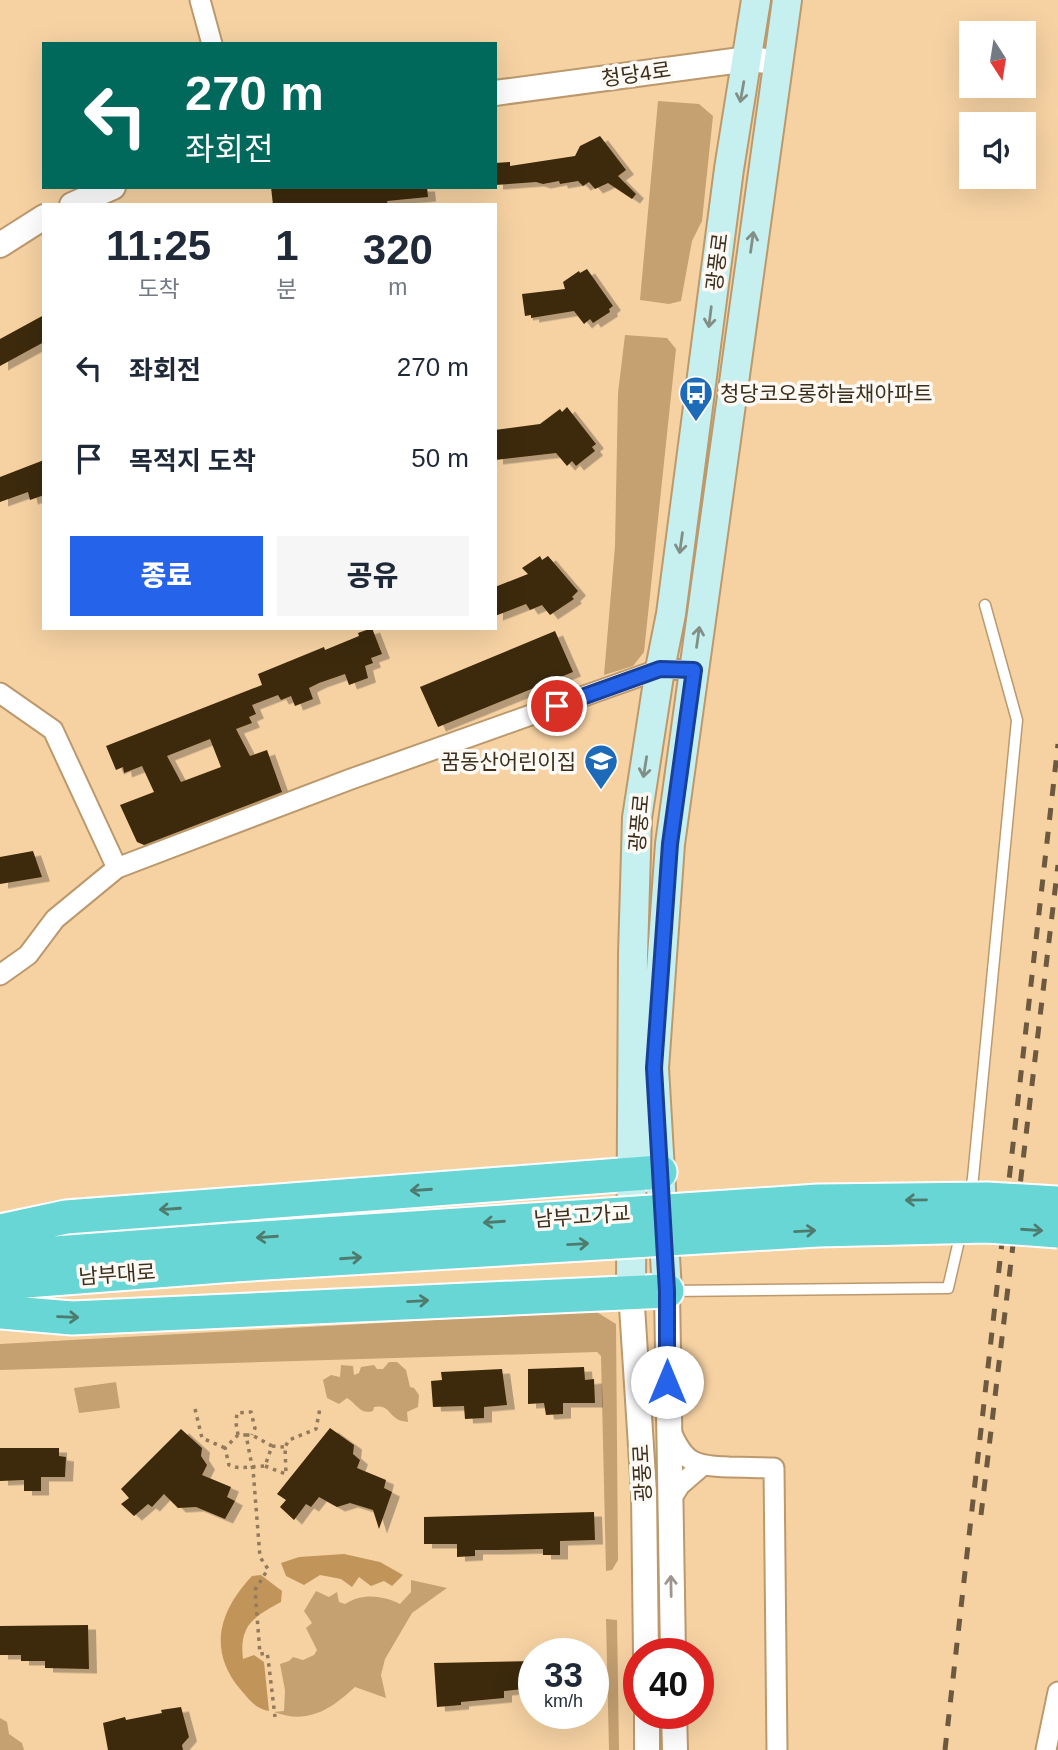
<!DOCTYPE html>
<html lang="ko">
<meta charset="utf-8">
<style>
:root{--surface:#fff;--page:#f6f6f7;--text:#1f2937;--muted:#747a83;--accent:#2563eb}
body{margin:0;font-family:Helvetica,"Noto Sans KR",sans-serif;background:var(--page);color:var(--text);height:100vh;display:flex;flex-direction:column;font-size:26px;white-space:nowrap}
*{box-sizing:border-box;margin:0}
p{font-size:23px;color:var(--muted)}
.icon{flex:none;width:38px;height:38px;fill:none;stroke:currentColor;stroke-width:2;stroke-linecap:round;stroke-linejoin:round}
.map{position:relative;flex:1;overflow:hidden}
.sheet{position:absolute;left:42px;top:203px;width:455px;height:427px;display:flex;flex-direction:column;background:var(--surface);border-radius:0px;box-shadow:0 7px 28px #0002}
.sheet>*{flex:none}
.banner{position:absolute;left:42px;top:42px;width:455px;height:147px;border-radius:0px;box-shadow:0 7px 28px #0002;background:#00695c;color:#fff;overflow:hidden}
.needle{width:46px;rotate:168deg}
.fabs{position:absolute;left:959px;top:21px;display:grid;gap:14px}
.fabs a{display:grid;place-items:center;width:77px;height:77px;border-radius:0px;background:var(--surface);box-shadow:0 7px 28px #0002;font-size:35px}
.speed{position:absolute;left:518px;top:1638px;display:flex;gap:14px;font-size:35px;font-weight:700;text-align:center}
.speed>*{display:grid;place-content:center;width:91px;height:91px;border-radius:50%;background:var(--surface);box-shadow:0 7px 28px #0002;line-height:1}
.speed small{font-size:18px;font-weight:400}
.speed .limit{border:10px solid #d22;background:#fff;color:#111}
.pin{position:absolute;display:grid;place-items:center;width:60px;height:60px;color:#fff;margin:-30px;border:4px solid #fff;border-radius:50%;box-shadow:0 2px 7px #0007}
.me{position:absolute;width:77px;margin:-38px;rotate:0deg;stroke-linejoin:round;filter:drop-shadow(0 0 5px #0008)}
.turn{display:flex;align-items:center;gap:24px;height:147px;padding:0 28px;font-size:32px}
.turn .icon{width:91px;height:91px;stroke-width:2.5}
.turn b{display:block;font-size:49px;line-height:60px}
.eta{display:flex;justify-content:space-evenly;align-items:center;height:119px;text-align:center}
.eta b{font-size:42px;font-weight:800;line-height:49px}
.button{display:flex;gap:14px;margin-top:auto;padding:14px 28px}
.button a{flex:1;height:80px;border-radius:0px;background:var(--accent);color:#fff;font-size:28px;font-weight:800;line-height:80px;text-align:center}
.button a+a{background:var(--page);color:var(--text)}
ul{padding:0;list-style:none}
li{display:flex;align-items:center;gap:21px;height:91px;padding:0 28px}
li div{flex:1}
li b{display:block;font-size:26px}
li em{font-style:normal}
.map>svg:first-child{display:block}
.green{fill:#c5a071}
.forest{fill:#c1955a}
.building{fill:#3e2908;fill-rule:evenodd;filter:url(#shadow)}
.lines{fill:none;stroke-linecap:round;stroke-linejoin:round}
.service-casing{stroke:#bc996d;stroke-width:13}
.minor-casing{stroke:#bc996d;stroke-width:23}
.tertiary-casing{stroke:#bc996d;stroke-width:28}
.secondary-casing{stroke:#bc996d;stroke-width:32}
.trunk-casing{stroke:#fff;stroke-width:37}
.path{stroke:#937a5a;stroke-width:3.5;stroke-dasharray:3.5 5;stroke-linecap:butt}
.service{stroke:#fff;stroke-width:10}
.minor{stroke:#fff;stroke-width:19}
.tertiary{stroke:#fff;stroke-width:24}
.secondary{stroke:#c6f0ef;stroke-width:28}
.trunk{stroke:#67d6d4;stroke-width:33}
.rail{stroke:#6d593f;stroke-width:5;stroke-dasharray:12 12;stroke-linecap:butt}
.trunk-bridge-casing{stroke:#fff;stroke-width:37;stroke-linecap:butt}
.trunk-bridge{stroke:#67d6d4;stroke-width:33}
.oneway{stroke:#818f85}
.oneway2{stroke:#4f7a6e}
.oneway3{stroke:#9e968d}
.route-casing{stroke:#184099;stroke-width:18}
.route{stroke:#2563eb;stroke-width:12}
.labels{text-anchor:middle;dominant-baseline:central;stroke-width:7;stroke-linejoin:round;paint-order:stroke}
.street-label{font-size:21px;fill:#3c2e1b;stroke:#fdf9f4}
.poi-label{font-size:21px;fill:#3c2e1b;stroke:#fdf9f4;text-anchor:start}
</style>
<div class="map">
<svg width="1058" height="1750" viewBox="0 0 1058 1750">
<defs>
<filter id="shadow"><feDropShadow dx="8" dy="4.5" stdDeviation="0" flood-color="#0004"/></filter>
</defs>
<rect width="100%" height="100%" fill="#f6d2a3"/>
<!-- green -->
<path class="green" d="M658,101L699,104L713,116L702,221L692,241L681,301L669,304L640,300Z
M625,335L667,338L676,349L644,652L633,666L604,675L615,546L618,393Z
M595,1311L616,1324L618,1560L612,1570L606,1571L601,1356L597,1352L0,1370V1344Z
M389,1362H397L406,1370L410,1387L414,1388L419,1395L418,1407L407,1412L408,1422C404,1421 400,1421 397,1419C388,1413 387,1404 374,1407L373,1411C360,1415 357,1404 347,1398L339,1404L327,1398L323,1380L331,1375L340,1377L341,1365L353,1366L354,1375L359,1373L361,1367L374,1365L377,1369H383Z
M116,1382L120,1408L79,1413L74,1388Z
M411,1580L447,1588L412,1613L385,1659L381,1675L386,1698L355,1687C331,1709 308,1725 274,1712L284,1711L285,1690L280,1664L289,1661L293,1657L303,1660L314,1655L317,1650L306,1628L312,1623L304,1611L316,1591L329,1597L337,1592L339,1602L345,1604C362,1593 382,1595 400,1604L411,1592Z
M606,1619L617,1620L619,1750H609Z
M0,1718L7,1722L9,1734L22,1743L24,1750H0Z"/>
<!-- forest -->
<path class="forest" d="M344,1554L380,1562L403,1575L392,1586L384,1581L371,1586L359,1577L352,1587L341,1579L320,1575L304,1585L286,1576L281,1563L299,1557Z
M261,1575L282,1591L281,1602C253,1617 239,1626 243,1659L254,1655L264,1662L269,1711C254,1708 250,1700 240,1689C207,1649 220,1610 252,1576Z"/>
<!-- building -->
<path class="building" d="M600,136L626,170L618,176L636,194L632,199L608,183L595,189L589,182L583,186L578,181L560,184L559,181L543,184L536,182L495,185V163L510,162V166L575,156L580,146Z
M271,187H427L428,197L387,201L388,205H273Z
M587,269L613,306L609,309L610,312L593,323L590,319L584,324L574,311L531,318V315L525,316L522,294L565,289L563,282L579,271L580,273Z
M44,315V342L0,366V339Z
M567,407L596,444L592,447L595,451L576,466L572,461L567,466L556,453L495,460V430L540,424L560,409L562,412Z
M44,460V495L30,500L28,492L0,502V477Z
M540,556L542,560L548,556L578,591L572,597L574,599L550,615L542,605L530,610L526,604L495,616V587L528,574L522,568Z
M372,628L382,654L371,658L373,663L365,666L368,678L349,685L345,674L319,683L309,688L313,699L295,706L291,696L281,700L278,695L252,705L256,714L249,717L252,723L236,729L250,756L267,750L282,792L144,845L137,842L120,805L154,792L142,766L124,773L123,767L116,770L106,746L262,685L258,674L324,647L325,650L359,636L358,633ZM210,739L221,767L181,782L167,756Z
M555,631L573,672L438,727L420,687Z
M33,851L42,877L0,884V857Z
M584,1367L585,1380L594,1379L595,1403H563V1414L546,1415L544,1403L528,1404V1369Z
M502,1369L507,1405L484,1407V1418L465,1419L464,1406L433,1407L431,1381L442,1380L441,1372Z
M330,1428L354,1445L353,1454L360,1460L357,1468L386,1480L384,1488L392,1492L379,1529L373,1510L350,1503L337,1507L319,1497L311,1507L306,1504L294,1520L280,1507L286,1500L277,1494Z
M181,1429L202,1448L201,1456L207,1465L202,1475L231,1487L227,1497L235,1501L225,1519L196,1507L178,1508L164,1494L152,1507L148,1504L134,1516L121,1504L129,1498L121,1489Z
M0,1448H59V1456L66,1457L65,1477H41V1491H24V1480L0,1481Z
M594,1512L595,1540L560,1541V1555H543V1549L495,1550H475V1556L457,1557V1544H424V1517Z
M88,1625L89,1669L45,1668V1661H21V1655H0V1626Z
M534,1661V1688L504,1691V1698L461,1702V1705L437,1707L434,1663Z
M181,1707L189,1737L182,1745L183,1750H108L103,1723L125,1717L126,1720L162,1713L161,1710Z"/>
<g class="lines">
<!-- service casing -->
<g class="service-casing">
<path id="service" d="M970,1194L973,1178L1017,720L985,605
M671,1291L948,1288L961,1232"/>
</g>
<!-- minor casing -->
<g class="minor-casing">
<path id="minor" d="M200,0L212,44
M0,693L53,730L117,868L351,779L660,669L694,670
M0,975L28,955L55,919L117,868
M670,1429C684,1463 694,1466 729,1467C744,1467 759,1468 774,1468L777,1750
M669,1502L680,1485L702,1466
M1046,1750L1058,1692"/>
</g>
<!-- tertiary casing -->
<g class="tertiary-casing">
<path id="tertiary" d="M495,93L748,59L777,62
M72,205L113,187
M0,245L44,217
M631,1291L644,1493L646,1654
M667,1291L673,1654
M647,1713V1750
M674,1713L675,1750"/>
</g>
<!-- secondary casing -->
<g class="secondary-casing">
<path id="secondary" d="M631,1291L633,954L637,818L660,669L671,614L729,169L756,0
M667,1291L654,1068L670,844L787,0"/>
</g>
<!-- trunk casing -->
<g class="trunk-casing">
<path id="trunk" d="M0,1231L66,1217L660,1172
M0,1257L231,1240
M0,1283L234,1265
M0,1312L72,1318L667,1291"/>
</g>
<!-- path -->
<path class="path" d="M195,1409L202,1438L225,1448
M238,1435L236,1423L237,1413L251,1412L255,1428L252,1435
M246,1435H252L272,1446L265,1466C254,1466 238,1470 229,1465L225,1448L238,1435H246L252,1466L253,1469L260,1557L268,1569L255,1590L260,1654L267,1653L268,1658L275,1717
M272,1446L285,1447
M265,1466L286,1474L285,1447L289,1440L316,1429L320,1408"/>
<!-- service -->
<use href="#service" class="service"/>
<!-- minor -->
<use href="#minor" class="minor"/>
<!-- tertiary -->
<use href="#tertiary" class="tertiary"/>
<!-- secondary -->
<use href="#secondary" class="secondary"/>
<!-- trunk -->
<use href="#trunk" class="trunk"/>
<!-- rail -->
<path class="rail" d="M981,1515L1058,865
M945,1750L1058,744"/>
<!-- trunk-bridge casing -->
<g class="trunk-bridge-casing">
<path id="trunk-bridge" d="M231,1240L818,1201L987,1199L1058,1203
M234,1265L818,1230L987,1226L1058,1231"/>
</g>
<!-- trunk-bridge -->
<use href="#trunk-bridge" class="trunk-bridge"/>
</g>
<!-- one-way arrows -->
<defs><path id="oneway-shaft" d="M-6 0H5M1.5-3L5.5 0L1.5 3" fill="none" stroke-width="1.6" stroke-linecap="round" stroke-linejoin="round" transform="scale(1.75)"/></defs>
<g class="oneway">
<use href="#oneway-shaft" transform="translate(742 92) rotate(100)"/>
<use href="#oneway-shaft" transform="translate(752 242) rotate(-82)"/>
<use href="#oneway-shaft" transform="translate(710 317) rotate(97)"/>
<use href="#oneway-shaft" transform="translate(681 543) rotate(98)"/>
<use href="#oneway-shaft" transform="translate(698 637) rotate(-82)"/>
<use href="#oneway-shaft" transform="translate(645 767) rotate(99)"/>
</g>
<g class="oneway2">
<use href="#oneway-shaft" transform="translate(421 1190) rotate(176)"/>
<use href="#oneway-shaft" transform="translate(916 1200) rotate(179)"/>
<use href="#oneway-shaft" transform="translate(170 1209) rotate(176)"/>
<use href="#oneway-shaft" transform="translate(494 1222) rotate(176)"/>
<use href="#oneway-shaft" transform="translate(1032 1230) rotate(4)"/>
<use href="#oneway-shaft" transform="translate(805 1231) rotate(-3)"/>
<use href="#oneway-shaft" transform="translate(267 1237) rotate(176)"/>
<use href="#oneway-shaft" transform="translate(578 1244) rotate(-3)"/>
<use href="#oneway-shaft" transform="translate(351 1258) rotate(-4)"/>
<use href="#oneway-shaft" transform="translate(418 1301) rotate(-3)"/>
<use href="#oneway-shaft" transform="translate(68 1317) rotate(2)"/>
</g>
<use class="oneway3" href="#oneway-shaft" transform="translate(671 1586) rotate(-91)"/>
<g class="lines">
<!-- route casing -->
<g class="route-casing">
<path id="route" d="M557,706L660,669L694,670L670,844L654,1068L667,1291V1382"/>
</g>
<!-- route -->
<use href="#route" class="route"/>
</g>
<!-- icons -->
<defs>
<g id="bus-pin" transform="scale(1.75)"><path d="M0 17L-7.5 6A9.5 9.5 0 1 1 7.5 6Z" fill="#1d6ab9" stroke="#fdf9f4"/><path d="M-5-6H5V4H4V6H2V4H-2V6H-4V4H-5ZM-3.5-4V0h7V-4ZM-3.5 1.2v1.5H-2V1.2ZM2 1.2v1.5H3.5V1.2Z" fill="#fff"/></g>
<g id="school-pin" transform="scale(1.75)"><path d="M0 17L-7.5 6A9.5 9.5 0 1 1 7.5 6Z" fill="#1d6ab9" stroke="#fdf9f4"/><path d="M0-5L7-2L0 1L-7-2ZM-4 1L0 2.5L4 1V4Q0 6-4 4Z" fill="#fff"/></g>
</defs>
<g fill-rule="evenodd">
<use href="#bus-pin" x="696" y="393"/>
<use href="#school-pin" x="601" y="761"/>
</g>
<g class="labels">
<!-- street labels -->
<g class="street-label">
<text transform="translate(636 74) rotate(-8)">청당4로</text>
<text transform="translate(717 262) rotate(-83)">광풍로</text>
<text transform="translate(639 823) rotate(-85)">광풍로</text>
<text transform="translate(582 1216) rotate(-4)">남부고가교</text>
<text transform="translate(117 1274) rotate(-4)">남부대로</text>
<text transform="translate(642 1473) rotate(-93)">광풍로</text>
</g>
<!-- poi labels -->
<g class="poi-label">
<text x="720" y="393">청당코오롱하늘채아파트</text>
<text x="576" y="761" text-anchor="end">꿈동산어린이집</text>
</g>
</g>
</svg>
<div class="fabs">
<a><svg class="needle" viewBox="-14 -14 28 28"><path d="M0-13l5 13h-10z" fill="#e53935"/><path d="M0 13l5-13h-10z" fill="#747a83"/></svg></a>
<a><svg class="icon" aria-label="sound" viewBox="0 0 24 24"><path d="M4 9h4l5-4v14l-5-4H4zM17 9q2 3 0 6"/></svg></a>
</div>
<div class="speed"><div>33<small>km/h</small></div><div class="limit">40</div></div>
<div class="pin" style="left:557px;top:706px;background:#d93025"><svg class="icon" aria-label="arrive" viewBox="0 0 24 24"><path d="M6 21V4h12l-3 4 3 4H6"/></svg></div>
<svg class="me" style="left:667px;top:1382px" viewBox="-20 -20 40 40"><circle r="19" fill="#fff"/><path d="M0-13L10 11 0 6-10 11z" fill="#2563eb"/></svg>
<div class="banner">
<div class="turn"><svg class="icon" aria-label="left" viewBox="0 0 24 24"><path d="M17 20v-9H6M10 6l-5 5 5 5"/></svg><div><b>270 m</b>좌회전</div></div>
</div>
<section class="sheet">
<div class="eta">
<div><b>11:25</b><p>도착</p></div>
<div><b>1</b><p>분</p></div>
<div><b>320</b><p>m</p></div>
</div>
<ul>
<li><svg class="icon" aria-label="left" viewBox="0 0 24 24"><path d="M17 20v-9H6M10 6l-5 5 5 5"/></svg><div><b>좌회전</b></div><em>270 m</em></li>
<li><svg class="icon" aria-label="arrive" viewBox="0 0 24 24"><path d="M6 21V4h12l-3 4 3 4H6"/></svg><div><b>목적지 도착</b></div><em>50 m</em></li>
</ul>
<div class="button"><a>종료</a><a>공유</a></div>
</section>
</div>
